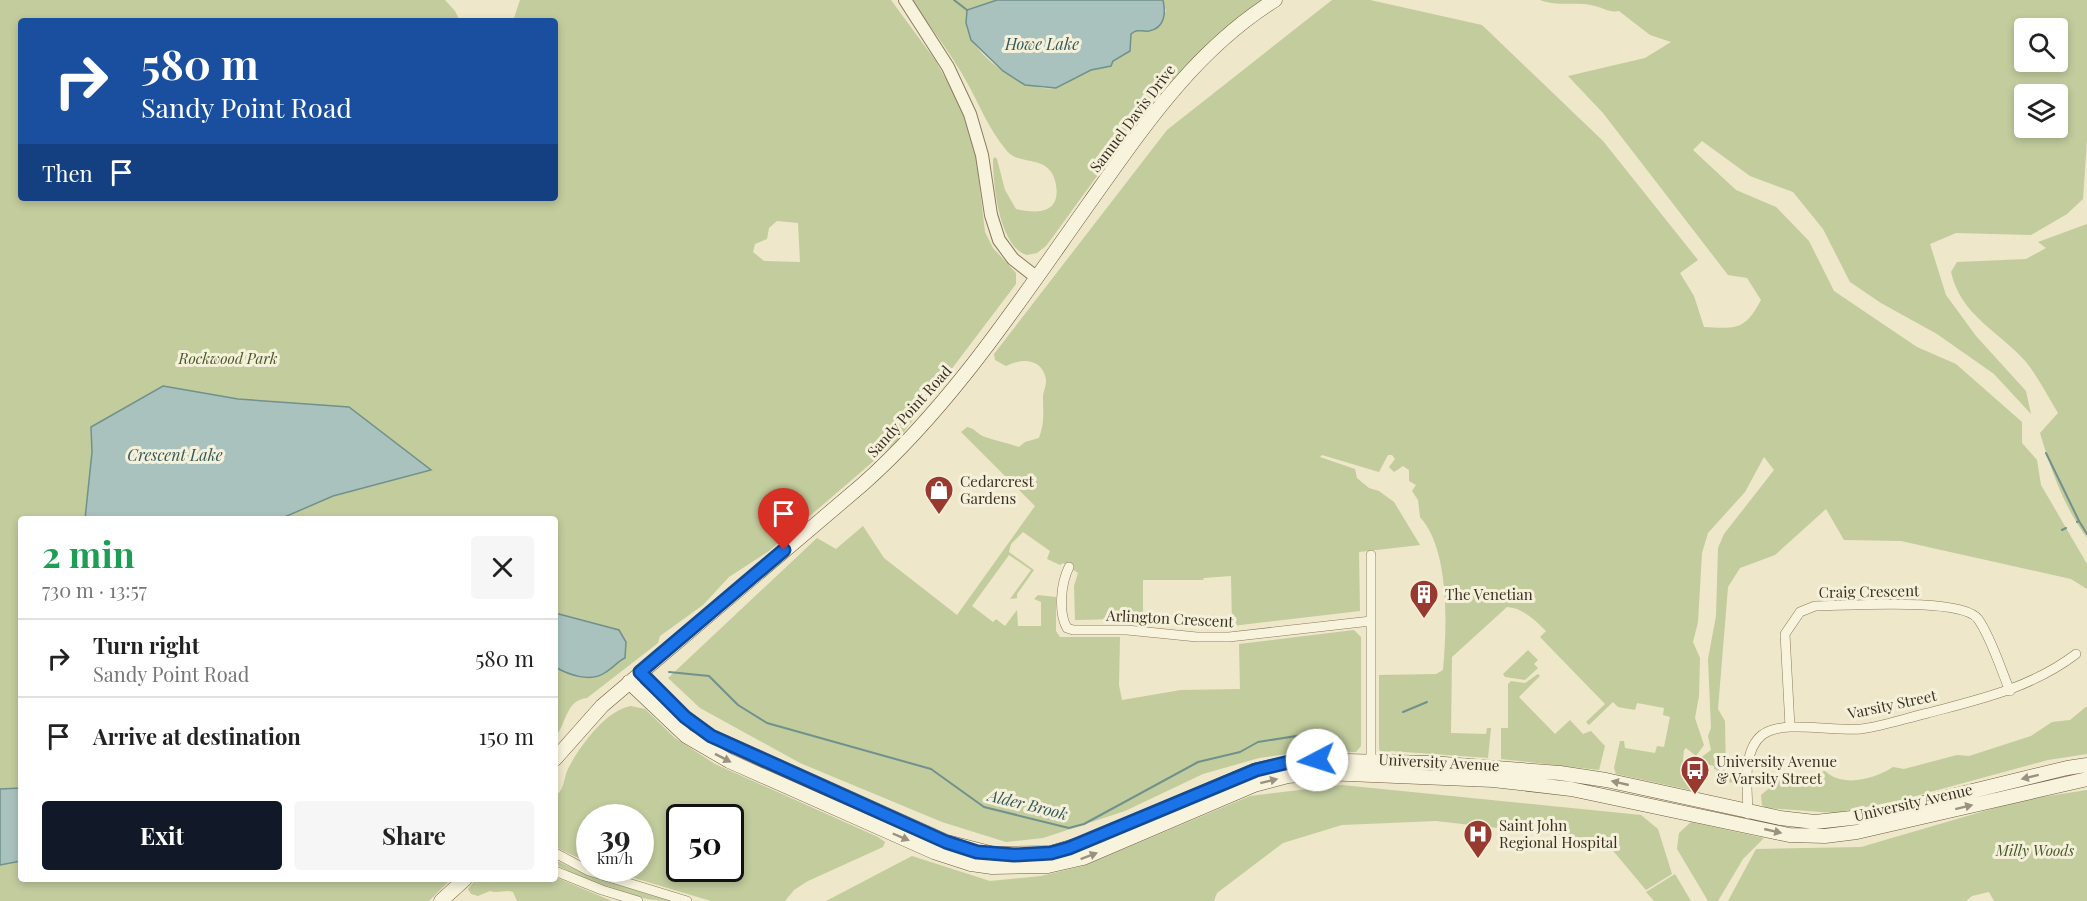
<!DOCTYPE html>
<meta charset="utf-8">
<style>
:root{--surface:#fff;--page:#f6f6f6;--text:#222;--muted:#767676;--line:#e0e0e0;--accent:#111827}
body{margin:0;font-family:"Playfair Display",serif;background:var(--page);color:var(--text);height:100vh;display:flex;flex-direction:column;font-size:22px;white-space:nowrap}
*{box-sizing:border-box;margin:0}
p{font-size:20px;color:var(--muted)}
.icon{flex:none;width:33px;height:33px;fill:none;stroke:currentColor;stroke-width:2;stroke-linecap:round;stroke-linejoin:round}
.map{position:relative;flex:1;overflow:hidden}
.side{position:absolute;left:18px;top:516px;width:540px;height:366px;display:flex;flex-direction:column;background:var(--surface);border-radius:6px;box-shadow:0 3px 9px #0003}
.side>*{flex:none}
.hud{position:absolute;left:18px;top:18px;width:540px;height:183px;border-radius:6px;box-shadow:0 3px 9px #0003;background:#1a4fa0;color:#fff;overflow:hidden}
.buttons{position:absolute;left:2014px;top:18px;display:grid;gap:12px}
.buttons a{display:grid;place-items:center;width:54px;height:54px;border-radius:6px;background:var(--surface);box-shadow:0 3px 9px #0003;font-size:30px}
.speed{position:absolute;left:576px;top:804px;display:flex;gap:12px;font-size:30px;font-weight:700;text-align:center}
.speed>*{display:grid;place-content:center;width:78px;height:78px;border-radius:50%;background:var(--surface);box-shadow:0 3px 9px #0003;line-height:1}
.speed small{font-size:15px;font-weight:400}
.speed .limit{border:3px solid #111;border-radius:9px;background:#fff;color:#111}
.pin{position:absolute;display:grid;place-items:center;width:51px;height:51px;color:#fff;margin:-62px -26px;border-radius:50% 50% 50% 0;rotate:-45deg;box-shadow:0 0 6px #0007}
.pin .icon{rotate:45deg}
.me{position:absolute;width:66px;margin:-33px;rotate:265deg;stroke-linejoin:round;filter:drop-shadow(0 0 4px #0008)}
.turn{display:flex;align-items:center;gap:21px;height:126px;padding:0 24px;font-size:27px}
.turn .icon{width:78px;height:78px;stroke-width:2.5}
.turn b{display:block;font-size:42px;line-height:51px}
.then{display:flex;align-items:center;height:57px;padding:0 24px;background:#0003;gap:12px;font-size:22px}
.round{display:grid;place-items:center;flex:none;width:63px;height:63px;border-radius:6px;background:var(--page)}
.head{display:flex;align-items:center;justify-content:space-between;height:102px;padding:0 24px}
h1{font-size:36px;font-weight:700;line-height:45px;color:#1e9e55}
.button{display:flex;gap:12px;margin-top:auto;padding:12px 24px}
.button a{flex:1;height:69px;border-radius:6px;background:var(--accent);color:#fff;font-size:24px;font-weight:700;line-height:69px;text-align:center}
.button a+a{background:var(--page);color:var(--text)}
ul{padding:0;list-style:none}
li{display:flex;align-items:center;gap:18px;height:78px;padding:0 24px;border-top:2px solid var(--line)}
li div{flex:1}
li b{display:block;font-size:22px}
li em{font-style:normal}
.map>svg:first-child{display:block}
.green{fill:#c2cc9d;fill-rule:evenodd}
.water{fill:#aac2be;stroke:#70918c;stroke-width:1.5}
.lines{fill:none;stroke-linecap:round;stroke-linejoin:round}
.stream{stroke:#70918c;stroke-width:2}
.minor-casing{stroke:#8a7a5e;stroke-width:10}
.tertiary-casing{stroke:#8a7a5e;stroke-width:14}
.secondary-casing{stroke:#6c5b41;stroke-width:15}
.minor{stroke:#f8f3dd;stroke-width:9}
.tertiary{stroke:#f8f3dd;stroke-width:12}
.secondary{stroke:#f8f3dd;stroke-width:14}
.oneway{fill:#9a927f}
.route-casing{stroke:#114b97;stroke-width:15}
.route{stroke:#1a73e8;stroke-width:10}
.labels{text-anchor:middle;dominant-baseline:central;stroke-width:6;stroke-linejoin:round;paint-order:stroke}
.street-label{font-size:15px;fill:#3b3021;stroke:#f5f0d9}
.park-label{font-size:15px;font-style:italic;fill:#465728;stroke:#f5f0d9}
.poi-label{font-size:15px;fill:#3b3021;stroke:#f5f0d9;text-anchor:start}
.water-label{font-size:16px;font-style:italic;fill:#31585a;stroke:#f5f0d9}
</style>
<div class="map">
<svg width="2087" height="901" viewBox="0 0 2087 901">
<rect width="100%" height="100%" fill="#eee7c9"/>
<!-- green -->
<path class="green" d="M0,0H445L455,11L460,21H21V198H555V21H513L520,0H891L935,60L960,104L976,156L985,232L993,248L1016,273V284L897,441L769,551L729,577L703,605L660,636L658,643L587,698C566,700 567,722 555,738V519H21V879H451L429,901H0ZM777,221L798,223L800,262L764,261L753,252L755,244L767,239L769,228Z
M912,0H997L967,10C967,17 965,23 967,29C975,57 1025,93 1055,88C1064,87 1071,79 1080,75C1089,70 1100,67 1111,66L1113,61C1132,51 1127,52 1131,34L1139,30L1148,31L1157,25L1166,11L1163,0H1262C1170,64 1112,158 1046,246L1037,253L1027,255C999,247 993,184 993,159L995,157L997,159L1005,190L1016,209C1036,214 1061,214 1056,185C1051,153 1020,167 1007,151C987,128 977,98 961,72C946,47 928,24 912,0Z
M1332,0H1370L1482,25L1603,141L1698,260L1680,273L1694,296L1704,327C1737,329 1745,330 1761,300L1747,278L1728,275L1603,113L1568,76L1645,58L1671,42L1650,35L1619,11C1609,13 1604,8 1595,6C1577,1 1558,7 1540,0H2087V140L2083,199L2067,214L2031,235L1956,233L1930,244L1946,295L1976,336L2026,391L2031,414L1994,374L1937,334L1881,303L1850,282L1823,229L1793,192L1750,176L1702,141L1693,150L1736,190L1776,207L1809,241L1834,291L1917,347L1956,364L2022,422V443L2037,460L2041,485L2087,564V589L2071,579L1901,541L1844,540L1826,509L1775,555L1740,568L1728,587L1718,709L1725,721L1726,772L1737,774V783L1715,781L1717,770L1714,769V766L1703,763L1699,792L1616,774L1614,768L1620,741H1624L1625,748L1655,753L1657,746L1664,747L1670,717L1663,715L1664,708L1637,703L1635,710L1618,707L1613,702L1589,725L1586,722L1605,704L1540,637L1546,631C1535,620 1523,608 1507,607L1452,657L1451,733L1486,734L1487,728H1491L1488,758L1391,751L1384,754L1380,752L1379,748V675L1436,674L1443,670C1447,626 1450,550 1420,517L1418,500L1412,491L1416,485L1409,481V470L1403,466L1394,472L1389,467L1395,459L1392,455H1388L1379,472L1322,455L1320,457L1355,469L1357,478L1369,488L1379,491L1394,502L1420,545L1359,552L1360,611L1232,626L1231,576L1204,578L1203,580H1143V622L1120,619L1075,620L1074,586L1078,573L1063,563L1060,565L1047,559L1050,551L1023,532L1011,544L1009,552L1034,570L1017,594V598L1010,599L1031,570L1009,555L972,606L993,622L996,619L1005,626L1017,610L1018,626H1041V602L1034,599L1038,595L1056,597V631L1060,637H1120L1119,685L1122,700L1181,690L1240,689L1239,644L1354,630L1361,637V746L1356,752L1310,751L1259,758L1203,774L1125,811L1043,838L1006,842L942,822L800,763L700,708L668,678L817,538L836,549L863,526L884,558L957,615L1035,506L961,432L967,427C975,428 978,435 985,437C996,441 1007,443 1019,447L1025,442L1039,438C1045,421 1043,415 1043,397C1043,391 1047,385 1046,379C1042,358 1021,358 1006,366L995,360L994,354L1167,130ZM2025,28H2058V62H2025ZM2025,94H2058V128H2025ZM1764,457L1774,470L1724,534L1718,548L1716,616L1708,659L1711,728L1708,736L1711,750L1691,765H1687L1683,760L1684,750L1686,748L1696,756L1704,745L1695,718L1699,696L1700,658L1693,642L1698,622L1702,553L1708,533L1745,492Z
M2087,224V538C2064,507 2051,470 2040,433L2058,413C2048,397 2038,377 2026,362C1999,331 1961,316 1951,272L1957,262L2026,259L2046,248L2038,242Z
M1528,650L1538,660L1534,664L1538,668L1525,680L1505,677L1503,674Z
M1538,674L1540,676L1519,697L1555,734L1570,720L1583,734L1591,731L1605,746L1599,770L1501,759V728H1508V684L1511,681L1525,683Z
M631,706L645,709L675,738L715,764L878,837L885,842L883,847L808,881L794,890L785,901H711L604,869L640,868V818H590L589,863L555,847V796C566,789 563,777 569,767C580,746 606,710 631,706ZM680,818H730V868H680Z
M2087,706V754L2048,760L1901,800L1835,813L1766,808L1762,805L1761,795L1785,775L1789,774L1799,784L1812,774L1825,771C1843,788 1874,779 1893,767L1904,769L1957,755L1969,756L2031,736L2052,722L2070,720Z
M1342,785L1641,815L1658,829L1672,874L1646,890L1604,840L1436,821L1342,825L1283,843L1217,893L1214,901H826L912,856L990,881L1041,876L1083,866L1250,796Z
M2087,790V901H1994L1989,892L1972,896L1966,901H1728L1756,849L1861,847L2022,800Z
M1691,822L1764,838L1743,859L1718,901H1708L1677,849L1679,833Z
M555,860L589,876L671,901C633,901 589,882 555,864Z
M1675,874L1691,901H1654L1646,892Z
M555,877L612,901H517L513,892C505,889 498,894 490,891L478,896L471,894L468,889L476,879H555Z"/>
<!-- water -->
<path class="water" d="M997,0H1163C1166,13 1165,28 1149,31C1141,32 1138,28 1131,34L1130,51L1113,61L1111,66L1091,70L1056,88L1025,85L1003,71L971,40L966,23L967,10Z
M163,386L238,399L349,407L431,470L333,496L280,519H85L92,452L91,427Z
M555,613L619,630L626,642L625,658C618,661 613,668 606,672C591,683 569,675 555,667Z
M21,788V861L0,865V789Z"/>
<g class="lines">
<!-- stream -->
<path class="stream" d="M954,0L967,10
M2046,453L2079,521
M2077,522L2079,521L2087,534
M2062,530L2066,528
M669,672L709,676L738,705L767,723L931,769L984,807L1069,828L1084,824L1198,762L1240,752L1258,742L1322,732
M1403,712L1427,702"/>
<!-- minor casing -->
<g class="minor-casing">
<path id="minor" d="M1371,555V767
M1069,567C1061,583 1058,612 1067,628L1073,630H1127L1197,637H1229L1371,621
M1790,727L1785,634L1800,612L1815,606C1845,606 1962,597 1978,619C1991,637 2001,670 2010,691
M1748,814C1748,791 1741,752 1762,735C1783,719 1834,732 1861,729C1884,726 1906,718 1928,713C1981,699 2031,688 2076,654
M555,853L589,871L687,901
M555,871L602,890L638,901"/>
</g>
<!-- tertiary casing -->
<g class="tertiary-casing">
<path id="tertiary" d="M905,0L948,67L970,114L982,155L991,215L999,240L1013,259L1036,277"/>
</g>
<!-- secondary casing -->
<g class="secondary-casing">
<path id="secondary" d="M640,672L685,717L711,736L947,842L994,854L1051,853L1084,843L1256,770L1303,760L1431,763L1560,773L1606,780L1780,818L1815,822L1870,816L2067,768L2087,765
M629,682L686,736L729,761L934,852L971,864L992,867L1048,866L1083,858L1254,785L1288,776L1324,773L1493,780L1571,789L1789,835L1825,836L1857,832L2087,779
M555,759L602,706L863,484C953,404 1021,299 1090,202C1144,126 1195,50 1275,0
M441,901L465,879"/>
</g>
<!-- minor -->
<use href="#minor" class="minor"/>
<!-- tertiary -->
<use href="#tertiary" class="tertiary"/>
<!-- secondary -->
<use href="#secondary" class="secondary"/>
</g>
<!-- one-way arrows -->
<defs><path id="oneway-solid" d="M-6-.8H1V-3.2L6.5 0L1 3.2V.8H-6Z" transform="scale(1.5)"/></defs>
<g class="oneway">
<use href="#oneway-solid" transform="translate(723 758) rotate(27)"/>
<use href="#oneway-solid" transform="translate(2030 777) rotate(166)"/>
<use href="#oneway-solid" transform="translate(1269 781) rotate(-14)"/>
<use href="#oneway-solid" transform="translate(1620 783) rotate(-167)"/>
<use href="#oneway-solid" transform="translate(1964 807) rotate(-14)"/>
<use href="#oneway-solid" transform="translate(1773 831) rotate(13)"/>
<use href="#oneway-solid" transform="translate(901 837) rotate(23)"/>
<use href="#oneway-solid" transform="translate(1089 856) rotate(-21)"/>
</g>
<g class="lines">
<!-- route casing -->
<g class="route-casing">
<path id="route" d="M784,550L640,672L685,717L711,736L946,842L977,852L1014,855L1051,853L1069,848L1256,770L1289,762L1317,760"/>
</g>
<!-- route -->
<use href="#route" class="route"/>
</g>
<!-- icons -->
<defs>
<g id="shop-pin" transform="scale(1.5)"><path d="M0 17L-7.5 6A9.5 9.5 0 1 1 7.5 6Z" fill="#983a2f" stroke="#f5f0d9"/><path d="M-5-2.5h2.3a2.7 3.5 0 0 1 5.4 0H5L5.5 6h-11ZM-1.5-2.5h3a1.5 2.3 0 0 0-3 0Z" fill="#fff"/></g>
<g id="building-pin" transform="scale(1.5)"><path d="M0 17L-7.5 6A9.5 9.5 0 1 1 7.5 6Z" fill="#983a2f" stroke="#f5f0d9"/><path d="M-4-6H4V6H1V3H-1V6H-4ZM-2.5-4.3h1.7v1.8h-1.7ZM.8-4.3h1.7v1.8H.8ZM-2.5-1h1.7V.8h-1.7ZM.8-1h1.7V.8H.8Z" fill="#fff"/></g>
<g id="bus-pin" transform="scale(1.5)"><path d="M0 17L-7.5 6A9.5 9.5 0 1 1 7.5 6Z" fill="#983a2f" stroke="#f5f0d9"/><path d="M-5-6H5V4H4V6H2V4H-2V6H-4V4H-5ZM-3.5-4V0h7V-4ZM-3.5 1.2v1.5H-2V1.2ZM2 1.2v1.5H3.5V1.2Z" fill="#fff"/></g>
<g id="hospital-pin" transform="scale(1.5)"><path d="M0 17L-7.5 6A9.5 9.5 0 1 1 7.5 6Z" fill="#983a2f" stroke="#f5f0d9"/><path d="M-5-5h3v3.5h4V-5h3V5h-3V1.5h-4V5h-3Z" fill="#fff"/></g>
</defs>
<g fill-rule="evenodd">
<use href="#shop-pin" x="939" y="490"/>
<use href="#building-pin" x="1424" y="594"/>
<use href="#bus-pin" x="1695" y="770"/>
<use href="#hospital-pin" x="1478" y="834"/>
</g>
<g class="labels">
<!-- street labels -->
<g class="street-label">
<text transform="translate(1132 118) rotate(-53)">Samuel Davis Drive</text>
<text transform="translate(909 411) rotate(-48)">Sandy Point Road</text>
<text transform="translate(1869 591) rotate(-1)">Craig Crescent</text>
<text transform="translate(1170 618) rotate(3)">Arlington Crescent</text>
<text transform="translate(1892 704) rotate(-12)">Varsity Street</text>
<text transform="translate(1439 762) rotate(3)">University Avenue</text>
<text transform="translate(1913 802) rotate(-13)">University Avenue</text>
</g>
<!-- park labels -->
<g class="park-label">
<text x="228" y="358">Rockwood Park</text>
<text x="2035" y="850">Milly Woods</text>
</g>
<!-- poi labels -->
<g class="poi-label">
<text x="960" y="481">Cedarcrest<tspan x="960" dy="17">Gardens</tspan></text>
<text x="1445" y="594">The Venetian</text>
<text x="1716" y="761">University Avenue<tspan x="1716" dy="17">&amp; Varsity Street</tspan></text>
<text x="1499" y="825">Saint John<tspan x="1499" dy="17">Regional Hospital</tspan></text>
</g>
<!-- water labels -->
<g class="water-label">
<text x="1042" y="43">Howe Lake</text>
<text x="175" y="454">Crescent Lake</text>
<text transform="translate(1028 804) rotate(14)">Alder Brook</text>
</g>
</g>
</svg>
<div class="buttons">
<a><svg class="icon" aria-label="search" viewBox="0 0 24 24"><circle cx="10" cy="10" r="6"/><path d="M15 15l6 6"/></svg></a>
<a><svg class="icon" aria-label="layers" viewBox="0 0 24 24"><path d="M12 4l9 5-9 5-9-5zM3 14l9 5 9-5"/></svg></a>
</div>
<div class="speed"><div>39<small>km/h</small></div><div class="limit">50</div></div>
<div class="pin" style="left:784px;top:550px;background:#d93025"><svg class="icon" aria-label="arrive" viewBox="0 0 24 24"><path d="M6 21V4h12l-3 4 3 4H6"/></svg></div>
<svg class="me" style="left:1317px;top:760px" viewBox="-20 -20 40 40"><circle r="19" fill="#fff"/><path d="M0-13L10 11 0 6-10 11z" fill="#1a73e8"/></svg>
<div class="hud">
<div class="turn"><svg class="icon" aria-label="right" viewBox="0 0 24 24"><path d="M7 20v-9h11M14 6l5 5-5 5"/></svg><div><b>580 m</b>Sandy Point Road</div></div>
<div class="then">Then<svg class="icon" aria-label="arrive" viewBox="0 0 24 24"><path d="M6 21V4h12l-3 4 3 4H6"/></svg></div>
</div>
<section class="side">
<div class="head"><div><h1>2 min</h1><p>730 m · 13:57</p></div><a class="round"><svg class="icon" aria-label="close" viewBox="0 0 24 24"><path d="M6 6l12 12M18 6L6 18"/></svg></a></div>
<ul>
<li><svg class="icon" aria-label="right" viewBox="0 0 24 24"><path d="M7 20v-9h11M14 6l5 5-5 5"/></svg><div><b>Turn right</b><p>Sandy Point Road</p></div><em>580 m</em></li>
<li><svg class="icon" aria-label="arrive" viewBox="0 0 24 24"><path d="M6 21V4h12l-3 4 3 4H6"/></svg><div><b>Arrive at destination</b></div><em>150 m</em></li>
</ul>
<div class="button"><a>Exit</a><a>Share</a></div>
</section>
</div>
